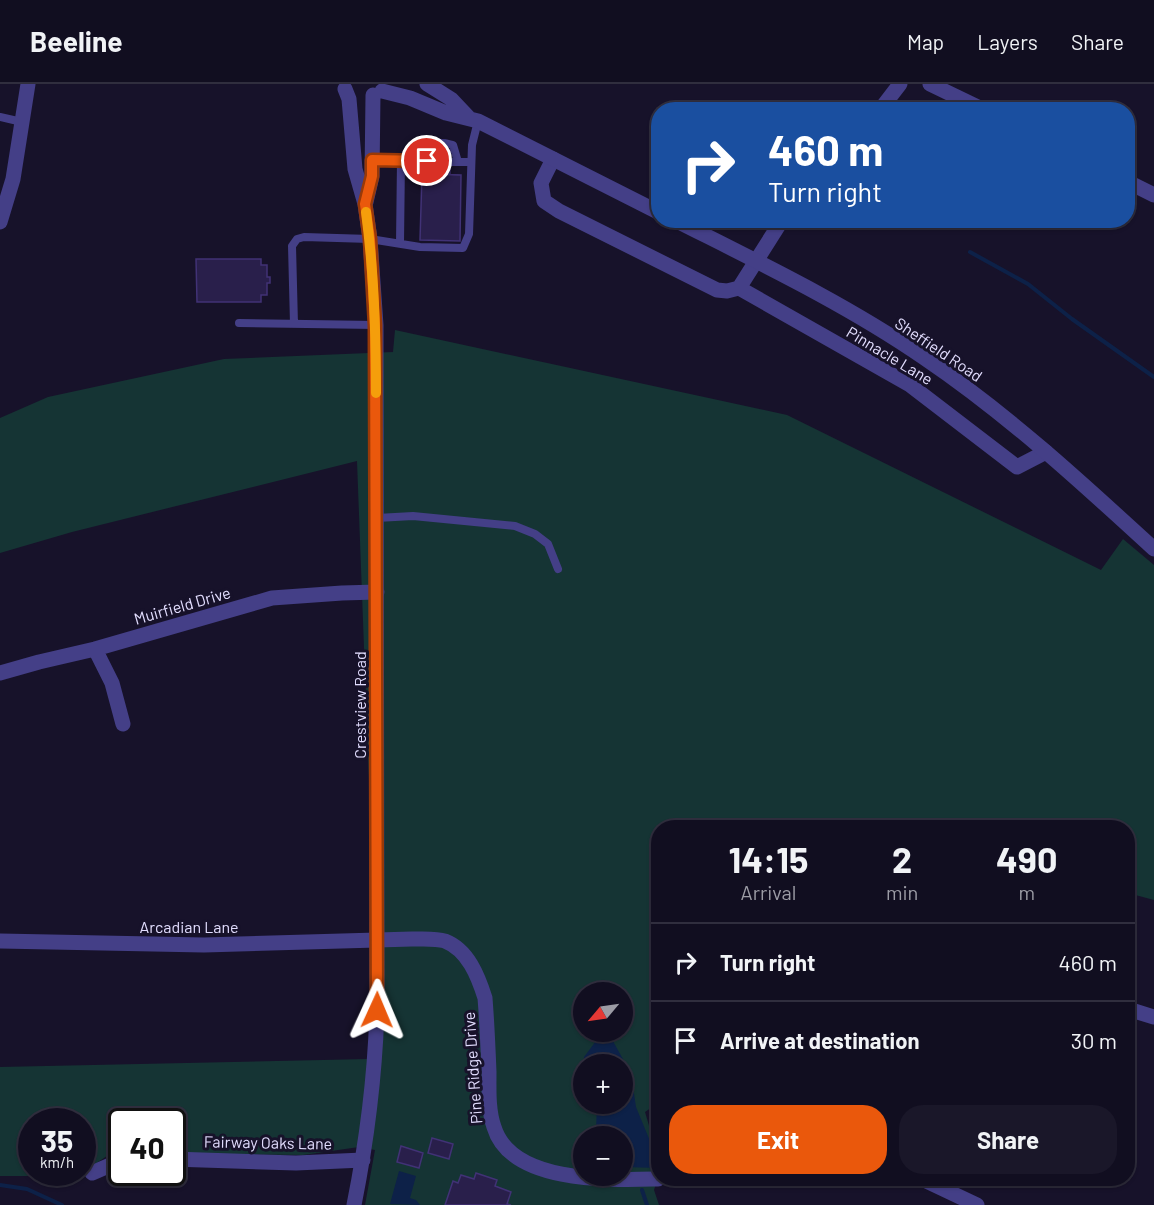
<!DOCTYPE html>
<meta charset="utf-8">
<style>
:root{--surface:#110e20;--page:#1a1729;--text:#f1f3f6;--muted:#9c9ca5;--line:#302e3e;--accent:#ea580c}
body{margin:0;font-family:Barlow,sans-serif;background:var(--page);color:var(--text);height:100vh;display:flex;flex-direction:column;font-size:22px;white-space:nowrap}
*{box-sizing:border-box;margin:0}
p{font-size:20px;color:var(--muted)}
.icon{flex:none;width:33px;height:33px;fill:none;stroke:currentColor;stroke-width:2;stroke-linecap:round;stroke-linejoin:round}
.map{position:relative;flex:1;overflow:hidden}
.details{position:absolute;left:651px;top:736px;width:484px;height:366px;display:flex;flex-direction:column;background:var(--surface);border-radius:24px;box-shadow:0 2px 4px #0004,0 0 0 2px var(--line)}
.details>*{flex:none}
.top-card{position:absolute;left:651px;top:18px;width:484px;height:126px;border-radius:24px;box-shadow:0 2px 4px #0004,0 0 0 2px var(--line);background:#1a4fa0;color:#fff;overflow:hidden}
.needle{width:39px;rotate:241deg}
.fabs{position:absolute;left:573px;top:898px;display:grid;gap:12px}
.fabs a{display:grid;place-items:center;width:60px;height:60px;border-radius:50%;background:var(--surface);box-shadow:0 2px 4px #0004,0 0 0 2px var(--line);font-size:30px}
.speed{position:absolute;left:18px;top:1024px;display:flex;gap:12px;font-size:30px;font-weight:700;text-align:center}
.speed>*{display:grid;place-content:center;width:78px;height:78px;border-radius:50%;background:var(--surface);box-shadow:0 2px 4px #0004,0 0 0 2px var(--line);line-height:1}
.speed small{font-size:15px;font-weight:400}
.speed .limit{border:3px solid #111;border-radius:9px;background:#fff;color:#111}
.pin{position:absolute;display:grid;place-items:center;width:51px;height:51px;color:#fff;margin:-26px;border:3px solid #fff;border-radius:50%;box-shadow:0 2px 6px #0007}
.me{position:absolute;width:66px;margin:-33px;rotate:1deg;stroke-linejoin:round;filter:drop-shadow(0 0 4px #0008)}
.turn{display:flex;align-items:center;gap:21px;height:126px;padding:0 18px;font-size:27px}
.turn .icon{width:78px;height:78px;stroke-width:2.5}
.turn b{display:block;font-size:42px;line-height:51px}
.eta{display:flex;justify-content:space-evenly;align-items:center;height:102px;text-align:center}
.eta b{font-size:36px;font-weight:700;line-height:42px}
.button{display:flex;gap:12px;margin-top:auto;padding:12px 18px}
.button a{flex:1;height:69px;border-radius:24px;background:var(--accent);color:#fff;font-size:24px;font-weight:700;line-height:69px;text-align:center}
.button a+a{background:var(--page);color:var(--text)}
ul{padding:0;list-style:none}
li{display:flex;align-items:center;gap:18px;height:78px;padding:0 18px;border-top:2px solid var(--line)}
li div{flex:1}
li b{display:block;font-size:22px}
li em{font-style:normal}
header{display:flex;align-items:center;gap:36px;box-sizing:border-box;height:84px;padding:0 30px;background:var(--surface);border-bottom:2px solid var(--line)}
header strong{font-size:28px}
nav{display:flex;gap:33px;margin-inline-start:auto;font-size:21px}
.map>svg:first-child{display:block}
.green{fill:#153434;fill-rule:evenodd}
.water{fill:#0d2148}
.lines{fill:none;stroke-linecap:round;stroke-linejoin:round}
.stream{stroke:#0d2148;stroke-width:4}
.building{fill:#291f4b;stroke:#413276;stroke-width:1.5}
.service{stroke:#443f87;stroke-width:8}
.minor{stroke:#443f87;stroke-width:15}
.tertiary{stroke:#443f87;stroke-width:15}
.route-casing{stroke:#983908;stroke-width:15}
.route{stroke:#ea580c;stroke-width:10}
.slow{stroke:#f59e0b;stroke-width:10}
.labels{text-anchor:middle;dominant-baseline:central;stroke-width:6;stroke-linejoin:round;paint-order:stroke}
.street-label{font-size:16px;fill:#e2ddfe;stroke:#17122a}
</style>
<header>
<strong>Beeline</strong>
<nav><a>Map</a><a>Layers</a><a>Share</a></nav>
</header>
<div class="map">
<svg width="1154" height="1121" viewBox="0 0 1154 1121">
<rect width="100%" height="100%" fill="#17122a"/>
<!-- green -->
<path class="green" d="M395,246L787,331L1101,486L1123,455L1154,481V816L1128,809V744H658V1019L645,1028L658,1072V1093L654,1106L659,1121H365L375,1066L359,1063L303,1071L173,1070L172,1038H122L121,1070H110L83,1088L82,1038H32V1089H80L76,1092H0V983L369,975L370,723L357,377L72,448L0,469V334L48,313L224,275L393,268ZM584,909H622V948H584ZM584,981H622V1020H584ZM584,1053H622V1092H584Z"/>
<!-- water -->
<path class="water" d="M591,948H604L609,950L624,977L627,988L632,996L636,1023L657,1074L658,1084L623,1083L622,1053H599L596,1047L597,1020H622V981H584V973L596,957Z
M399,1087L416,1092L410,1114L416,1116L420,1121L390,1120Z"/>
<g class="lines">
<!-- stream -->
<path class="stream" d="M970,168L1028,200L1072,235L1154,293
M0,1101L27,1105L62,1121
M642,1106L647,1121"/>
</g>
<!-- building -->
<path class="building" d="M428,66H450V90H427Z
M422,90L461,91L460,157L420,156Z
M196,175H261V181H267V193H270V199H267V211H261V218H197Z
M432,1054L453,1060L449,1075L428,1069Z
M401,1062L423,1069L419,1084L397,1078Z
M476,1089L497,1096L495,1102L511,1108L507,1120L511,1121H445L453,1097L458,1099L461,1091L474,1095Z"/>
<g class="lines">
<!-- service -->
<path class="service" d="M0,33L22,38
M372,76L427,77
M415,77C426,60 432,55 453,61L458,78
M450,78H471
M400,159L401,76
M239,239L376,241
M294,240L292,162L297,155L304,153L370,155L420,163L463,164L469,150L472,61L478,37
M377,434L413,432L515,442L535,450L548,460L558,485"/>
<!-- minor -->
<path class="minor" d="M930,0L984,26
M880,26L900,0
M553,75L541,99L544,117L559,127L717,206L727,207L739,204L782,136
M1128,98L1154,111
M739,204L910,301L1017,383L1046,368
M95,565L112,599L123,640
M0,589L39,578L95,565L272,514L342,509L377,508
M0,857L204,861L412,855C422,855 436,854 445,857C468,866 478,892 485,914C487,939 488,963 489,988C489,1006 488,1026 494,1043C511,1100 611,1096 658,1095
M1128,925L1154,933
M172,1075L296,1079L363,1076
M92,1089L122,1076
M922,1095L977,1121"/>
<!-- tertiary -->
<path class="tertiary" d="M427,0L451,15L468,33
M345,5L349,15L355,85L365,120L370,155L376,241L377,926C375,992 367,1056 354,1121
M382,7L410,14L446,29L478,37L658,128
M366,118L372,92L373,11
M675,136C758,178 846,220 923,273C1006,329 1080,397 1154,465
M0,138L13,95L28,0"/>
</g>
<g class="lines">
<!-- route casing -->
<g class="route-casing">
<path id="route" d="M377,926L375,241L370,155L365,120L372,92V76L427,77"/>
</g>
<!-- route -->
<use href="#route" class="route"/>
<!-- slow -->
<path class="slow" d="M366,128C374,188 376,248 376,309"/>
</g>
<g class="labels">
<!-- street labels -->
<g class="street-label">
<text transform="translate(939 265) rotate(34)">Sheffield Road</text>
<text transform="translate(890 271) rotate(31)">Pinnacle Lane</text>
<text transform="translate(182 521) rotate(-16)">Muirfield Drive</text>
<text transform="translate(359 621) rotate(-90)">Crestview Road</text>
<text x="189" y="842">Arcadian Lane</text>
<text transform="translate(472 984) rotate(-94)">Pine Ridge Drive</text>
<text transform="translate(268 1058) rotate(1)">Fairway Oaks Lane</text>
</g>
</g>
</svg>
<div class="fabs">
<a><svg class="needle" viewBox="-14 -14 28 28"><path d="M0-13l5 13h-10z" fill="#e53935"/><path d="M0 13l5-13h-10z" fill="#9c9ca5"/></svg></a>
<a>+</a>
<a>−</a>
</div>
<div class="speed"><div>35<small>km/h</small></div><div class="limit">40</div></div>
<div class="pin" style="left:427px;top:77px;background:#d93025"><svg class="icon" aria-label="arrive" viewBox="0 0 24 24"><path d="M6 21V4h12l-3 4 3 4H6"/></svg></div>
<svg class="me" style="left:377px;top:926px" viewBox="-20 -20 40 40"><path d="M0-17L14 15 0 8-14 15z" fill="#ea580c" stroke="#fff" stroke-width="4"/></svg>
<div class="top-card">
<div class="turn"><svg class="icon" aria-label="right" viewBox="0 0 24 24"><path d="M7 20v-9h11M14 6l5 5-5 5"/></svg><div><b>460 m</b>Turn right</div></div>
</div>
<section class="details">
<div class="eta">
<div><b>14:15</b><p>Arrival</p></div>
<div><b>2</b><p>min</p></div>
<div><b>490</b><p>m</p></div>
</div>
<ul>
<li><svg class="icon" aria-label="right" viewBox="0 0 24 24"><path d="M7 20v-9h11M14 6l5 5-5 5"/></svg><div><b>Turn right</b></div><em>460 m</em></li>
<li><svg class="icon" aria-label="arrive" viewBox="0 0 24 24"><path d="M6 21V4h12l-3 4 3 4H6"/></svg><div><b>Arrive at destination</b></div><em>30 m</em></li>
</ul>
<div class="button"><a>Exit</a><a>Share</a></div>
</section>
</div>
